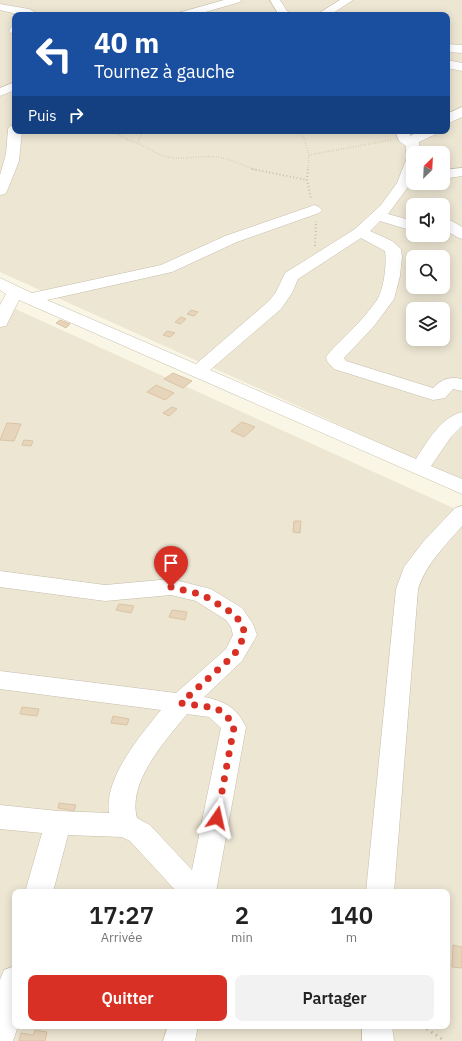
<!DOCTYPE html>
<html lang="fr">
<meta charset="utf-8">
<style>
:root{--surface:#fff;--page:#f2f2f2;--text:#222;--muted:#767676;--accent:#d93025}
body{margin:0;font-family:"IBM Plex Sans",sans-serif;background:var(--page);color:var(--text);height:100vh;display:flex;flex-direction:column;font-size:15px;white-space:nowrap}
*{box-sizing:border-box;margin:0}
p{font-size:13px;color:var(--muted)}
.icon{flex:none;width:22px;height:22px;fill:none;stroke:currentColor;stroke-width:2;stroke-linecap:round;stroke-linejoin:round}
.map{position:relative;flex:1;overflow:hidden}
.drawer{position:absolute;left:12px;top:889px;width:438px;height:140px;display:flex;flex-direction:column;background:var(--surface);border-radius:8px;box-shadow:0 2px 10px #0003}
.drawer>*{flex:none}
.top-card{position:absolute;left:12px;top:12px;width:438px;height:122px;border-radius:8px;box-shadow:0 2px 10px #0003;background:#1a4fa0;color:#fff;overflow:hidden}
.needle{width:26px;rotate:24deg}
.fabs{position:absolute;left:406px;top:146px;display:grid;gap:8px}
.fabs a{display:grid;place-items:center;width:44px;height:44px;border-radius:8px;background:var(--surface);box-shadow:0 2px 10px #0003;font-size:20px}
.pin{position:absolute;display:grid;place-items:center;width:34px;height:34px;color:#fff;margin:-41px -17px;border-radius:50% 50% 50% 0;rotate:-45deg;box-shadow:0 0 4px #0007}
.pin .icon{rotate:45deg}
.me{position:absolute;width:44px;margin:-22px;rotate:11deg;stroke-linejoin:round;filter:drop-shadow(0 0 3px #0008)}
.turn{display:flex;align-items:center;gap:14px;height:84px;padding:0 16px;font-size:18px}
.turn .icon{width:52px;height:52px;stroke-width:2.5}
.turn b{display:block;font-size:28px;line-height:34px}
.then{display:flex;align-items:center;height:38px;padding:0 16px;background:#0003;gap:8px;font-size:15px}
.eta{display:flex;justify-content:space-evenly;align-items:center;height:68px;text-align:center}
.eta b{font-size:24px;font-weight:600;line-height:28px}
.cta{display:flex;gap:8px;margin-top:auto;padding:8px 16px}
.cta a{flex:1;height:46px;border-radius:8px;background:var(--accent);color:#fff;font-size:16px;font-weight:600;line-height:46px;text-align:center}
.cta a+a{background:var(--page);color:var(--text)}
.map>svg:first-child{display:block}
.residential{fill:#ede6d3;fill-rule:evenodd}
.building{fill:#e6d5bb;stroke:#dbc4a3}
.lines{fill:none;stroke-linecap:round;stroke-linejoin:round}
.minor-casing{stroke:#c6bdab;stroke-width:1}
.path-far2{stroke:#cfbea4;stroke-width:1.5;stroke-dasharray:0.5 2;stroke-linecap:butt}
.path-far1{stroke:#cfbea4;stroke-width:2;stroke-dasharray:1 2.5;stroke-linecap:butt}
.path{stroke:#cfbea4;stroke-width:3;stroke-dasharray:1.5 4;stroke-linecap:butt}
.minor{fill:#fff;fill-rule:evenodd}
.route{stroke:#d93025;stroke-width:7;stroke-dasharray:0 12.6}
</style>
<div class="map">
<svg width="462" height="1041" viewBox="0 0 462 1041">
<rect width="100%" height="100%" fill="#f9f6e5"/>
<!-- residential -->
<path class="residential" d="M0,0H462V480L0,272ZM15,15H447V131H15ZM413,153H443V183H413ZM413,205H443V235H413ZM413,257H443V287H413ZM413,309H443V339H413Z
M0,302L462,512V1041H0ZM15,892H447V1026H15Z"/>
<!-- building -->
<path class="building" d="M191,310L198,312L194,316L187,314Z
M181,317L186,319L180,324L175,322Z
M60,320L70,324L66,328L56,323Z
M167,331L175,333L170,337L163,335Z
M173,373L192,381L183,388L164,379Z
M156,385L174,393L165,400L147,392Z
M172,407L177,409L169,416L163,413Z
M242,422L255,427L244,437L231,431Z
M7,423L21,424L14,441L0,440Z
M24,440L33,441L31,446L22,445Z
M294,521H301L300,533L293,532Z
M119,604L134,606L131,613L116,610Z
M172,610L187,612L185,620L169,617Z
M22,707L39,709L37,716L20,714Z
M113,716L129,719L127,725L111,723Z
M59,803L76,805L74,811L58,808Z
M453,945L462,947V968L452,967Z
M35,1030L47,1032L45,1041H19L21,1033L33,1035Z"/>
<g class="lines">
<!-- minor casing -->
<g class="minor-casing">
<path id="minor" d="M224,0H241L240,2L195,15H176L178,13Z
M270,0H280L287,11L294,15H279Z
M340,0H353L330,15H316Z
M0,4L29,9L35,12L33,15H21L0,10Z
M15,26V34L11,33L9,31L11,27Z
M447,44L462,45V53L447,52Z
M447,60L462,63V71L447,68Z
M15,82V90L0,96V88Z
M462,107V117L447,124V114Z
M15,125V131H22L19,161L7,191L5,194L0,195V175L6,154L8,129L10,126Z
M395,131H409L410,136L420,131H438L436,134L419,142L420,153H413V178L411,183L388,214L413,221V231L380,221L370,231L392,241L401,249L402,257L400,276L394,299L374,326L344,358L346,361L433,388C442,379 449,376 462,379V391L453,389L445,398L433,400L334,369L327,361L326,357L329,353C345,336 364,319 377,300C384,289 387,263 385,251L361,238L298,279L292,293L281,309L210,370L416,459C428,441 440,418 462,412V426L451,437L431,466L462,479V494L19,300L6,326L0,327V305L6,294L0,290V278L32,293L161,265L225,236L309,207L314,205L319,207L322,210L319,213L237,242L172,272L47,300L196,364L269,301L276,292L285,273L355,229L381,205L397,183L408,155L406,153V146L399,141Z
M462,168V176L443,179V170Z
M443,217L448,219L462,227V239L457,237L443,229Z
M462,506V526C445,546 426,564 418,589L394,892H366L396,589L404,567L423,542L455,508Z
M0,571L105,585L171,579L211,589L242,608L253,624L257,635L242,661L204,697C225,701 237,708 246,727L216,892H177L130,841L122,837L68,835L53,892H25L42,833L0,829V805L58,811L109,813C104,778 140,736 161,710L0,689V671L176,693L226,649L233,635L231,627L226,620L196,601L171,595L105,601L0,587ZM187,714L209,717L221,728L192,870L150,825L137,818C127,782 166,740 187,714Z
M15,966V1026H18L13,1041H0V980L4,970Z
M168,1026H198L195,1041H163Z
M362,1026H392L394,1041H362Z"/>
</g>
<!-- path-far2 -->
<path class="path-far2" d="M115,131C120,138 131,140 139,144C148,147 155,154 164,156C183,161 198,155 216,157C232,159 243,166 257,170
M302,131L309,155L308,170
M138,142L143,131
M309,155L391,140"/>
<!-- path-far1 -->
<path class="path-far1" d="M252,169L307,180
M308,169L307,180L311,199
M315,246L316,221"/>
<!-- path -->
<path class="path" d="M422,1026L445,1041"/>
<!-- minor -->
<use href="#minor" class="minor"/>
</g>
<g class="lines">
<!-- route -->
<path class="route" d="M171,587L203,595L234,614L242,624L245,635L234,655L181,703L216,708L227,716L234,727L217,818"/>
</g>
</svg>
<div class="fabs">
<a><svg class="needle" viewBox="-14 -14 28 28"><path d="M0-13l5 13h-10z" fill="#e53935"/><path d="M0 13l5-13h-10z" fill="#767676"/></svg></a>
<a><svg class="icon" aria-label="sound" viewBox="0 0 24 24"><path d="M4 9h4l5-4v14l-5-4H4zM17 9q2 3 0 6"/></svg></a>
<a><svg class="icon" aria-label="search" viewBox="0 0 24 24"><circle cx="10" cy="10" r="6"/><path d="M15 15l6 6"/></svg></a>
<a><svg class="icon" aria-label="layers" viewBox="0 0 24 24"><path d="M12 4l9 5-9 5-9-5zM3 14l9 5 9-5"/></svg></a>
</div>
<div class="pin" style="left:171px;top:587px;background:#d93025"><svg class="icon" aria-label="arrive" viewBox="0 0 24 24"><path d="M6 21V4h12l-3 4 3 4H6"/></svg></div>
<svg class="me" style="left:217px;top:818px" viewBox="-20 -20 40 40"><path d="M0-17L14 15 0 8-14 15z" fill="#d93025" stroke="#fff" stroke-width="4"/></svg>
<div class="top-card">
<div class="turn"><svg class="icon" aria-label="left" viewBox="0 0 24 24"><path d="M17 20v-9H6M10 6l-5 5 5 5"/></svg><div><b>40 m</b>Tournez à gauche</div></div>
<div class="then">Puis<svg class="icon" aria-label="right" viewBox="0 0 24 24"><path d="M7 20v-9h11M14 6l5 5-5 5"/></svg></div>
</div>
<section class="drawer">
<div class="eta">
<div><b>17:27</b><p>Arrivée</p></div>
<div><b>2</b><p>min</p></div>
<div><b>140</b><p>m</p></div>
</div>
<div class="cta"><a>Quitter</a><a>Partager</a></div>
</section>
</div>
